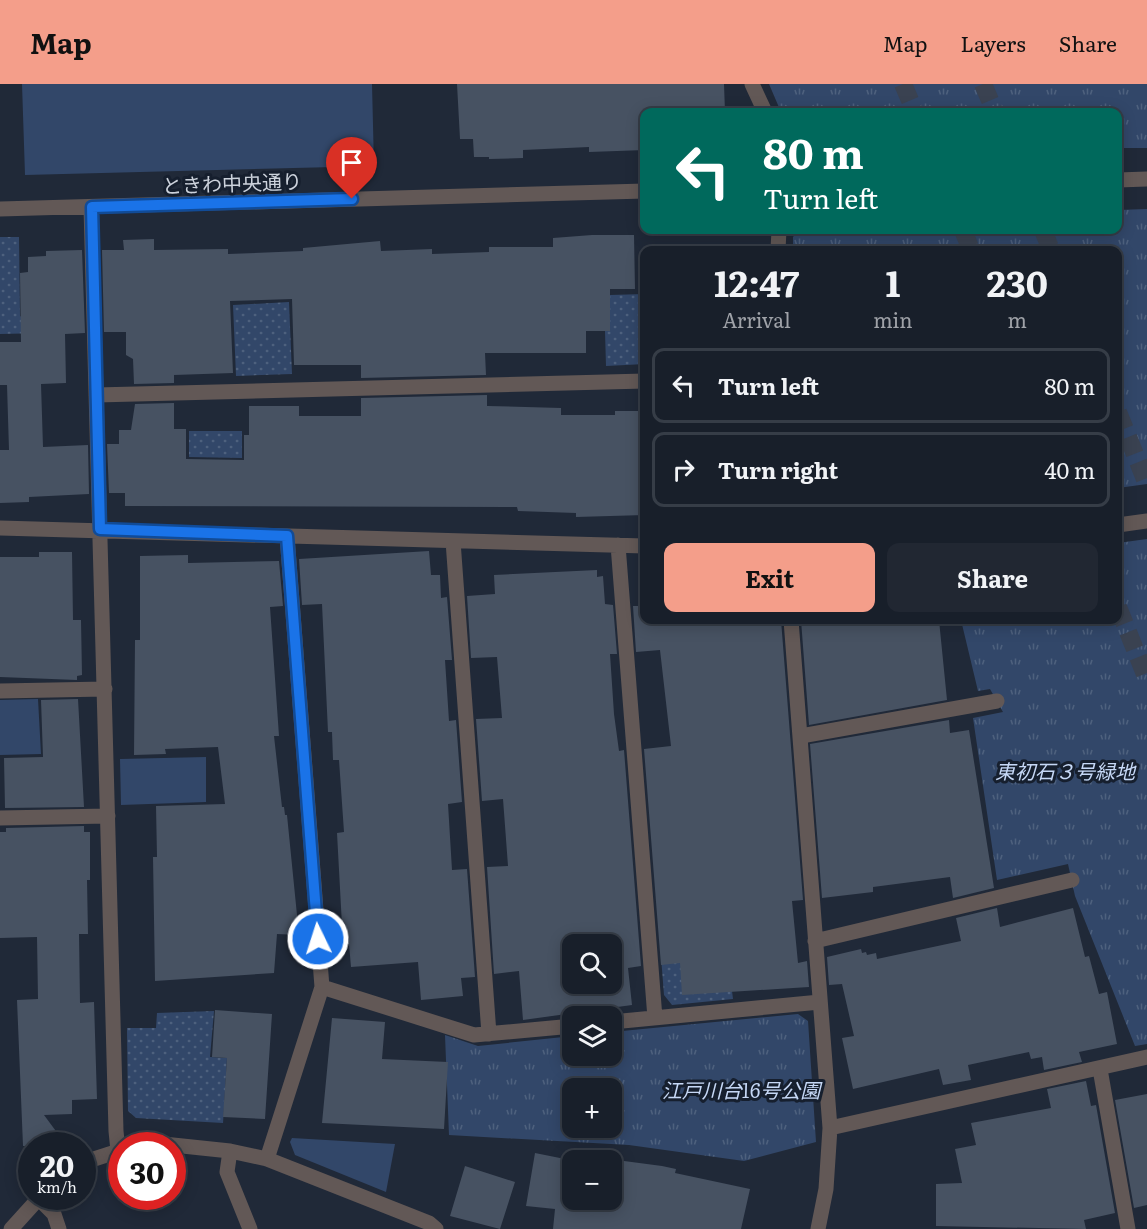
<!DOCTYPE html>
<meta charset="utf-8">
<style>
:root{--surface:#181f2a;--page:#212732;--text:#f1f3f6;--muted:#9fa2a8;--line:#363d47;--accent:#f49e8a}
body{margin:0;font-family:Literata,"Noto Sans JP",serif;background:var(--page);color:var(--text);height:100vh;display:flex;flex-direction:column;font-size:22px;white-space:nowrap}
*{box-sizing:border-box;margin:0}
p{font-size:20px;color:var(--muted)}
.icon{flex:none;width:33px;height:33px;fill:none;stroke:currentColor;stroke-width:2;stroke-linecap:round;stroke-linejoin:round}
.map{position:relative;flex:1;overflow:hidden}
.details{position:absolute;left:640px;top:162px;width:482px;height:378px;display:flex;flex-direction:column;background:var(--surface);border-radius:12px;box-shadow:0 3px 15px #0003,0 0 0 2px var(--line)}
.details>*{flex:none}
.banner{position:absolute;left:640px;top:24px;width:482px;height:126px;border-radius:12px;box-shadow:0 3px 15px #0003,0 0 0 2px var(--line);background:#00695c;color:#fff;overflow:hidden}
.fabs{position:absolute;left:562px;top:850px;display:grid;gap:12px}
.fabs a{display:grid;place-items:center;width:60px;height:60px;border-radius:12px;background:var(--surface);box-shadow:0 3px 15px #0003,0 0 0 2px var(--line);font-size:30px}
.speed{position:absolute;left:18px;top:1048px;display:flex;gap:12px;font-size:30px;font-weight:700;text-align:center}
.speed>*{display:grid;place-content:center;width:78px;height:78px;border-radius:50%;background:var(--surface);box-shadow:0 3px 15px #0003,0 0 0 2px var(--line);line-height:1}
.speed small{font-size:15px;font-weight:400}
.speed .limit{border:9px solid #d22;background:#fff;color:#111}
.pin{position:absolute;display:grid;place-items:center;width:51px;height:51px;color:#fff;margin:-62px -26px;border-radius:50% 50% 50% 0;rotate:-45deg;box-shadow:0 0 6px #0007}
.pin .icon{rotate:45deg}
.me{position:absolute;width:66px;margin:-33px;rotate:356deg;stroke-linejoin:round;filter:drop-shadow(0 0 4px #0008)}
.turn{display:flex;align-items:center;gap:21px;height:126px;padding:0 24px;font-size:27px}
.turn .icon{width:78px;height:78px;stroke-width:2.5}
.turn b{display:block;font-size:42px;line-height:51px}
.eta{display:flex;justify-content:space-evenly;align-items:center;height:102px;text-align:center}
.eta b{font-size:36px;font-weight:700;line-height:42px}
.cta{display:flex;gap:12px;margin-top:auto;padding:12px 24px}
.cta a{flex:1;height:69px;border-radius:12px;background:var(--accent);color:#111;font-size:24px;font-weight:700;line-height:69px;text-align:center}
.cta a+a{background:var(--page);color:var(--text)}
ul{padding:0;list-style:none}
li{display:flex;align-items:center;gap:18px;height:75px;margin:0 12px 9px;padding:0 12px;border:3px solid var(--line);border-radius:12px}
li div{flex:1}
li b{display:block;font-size:22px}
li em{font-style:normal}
header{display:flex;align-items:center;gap:36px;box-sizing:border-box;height:84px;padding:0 30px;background:var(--accent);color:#111}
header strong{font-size:28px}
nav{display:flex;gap:33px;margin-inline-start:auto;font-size:21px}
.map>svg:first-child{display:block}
.grass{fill:#324769}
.park{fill:url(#park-tufts);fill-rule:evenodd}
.garden{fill:url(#garden-dots)}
.building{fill:#475262;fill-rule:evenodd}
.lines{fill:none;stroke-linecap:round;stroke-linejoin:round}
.highway-tunnel{stroke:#3a4251;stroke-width:18;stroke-dasharray:18 9;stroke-linecap:butt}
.minor{stroke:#625856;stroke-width:15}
.route-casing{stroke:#114b97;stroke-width:15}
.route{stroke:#1a73e8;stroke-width:10}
.labels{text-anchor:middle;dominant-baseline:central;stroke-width:6;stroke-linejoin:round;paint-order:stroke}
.street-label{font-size:20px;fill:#ccd2dc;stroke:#161f2e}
.park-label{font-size:20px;font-style:italic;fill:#c6d8f6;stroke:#161f2e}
</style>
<header>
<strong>Map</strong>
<nav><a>Map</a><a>Layers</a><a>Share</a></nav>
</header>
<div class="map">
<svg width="1147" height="1145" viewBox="0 0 1147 1145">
<defs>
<pattern id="park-tufts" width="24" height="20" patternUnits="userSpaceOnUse" patternTransform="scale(1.5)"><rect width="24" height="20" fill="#324769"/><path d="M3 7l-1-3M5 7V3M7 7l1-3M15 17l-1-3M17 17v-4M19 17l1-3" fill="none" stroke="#4e617e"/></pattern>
<pattern id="garden-dots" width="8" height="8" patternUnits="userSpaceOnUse" patternTransform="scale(1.5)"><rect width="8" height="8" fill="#324769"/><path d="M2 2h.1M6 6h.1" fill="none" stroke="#4e617e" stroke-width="1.8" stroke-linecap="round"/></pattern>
</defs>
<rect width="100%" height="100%" fill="#202938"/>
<!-- grass -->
<path class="grass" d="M22,0H372L374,82L25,91Z
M38,615L41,670L0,671V616Z
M206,673V718L121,721L120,675Z
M292,1054L395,1060L386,1108L295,1071L290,1058Z"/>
<!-- park -->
<path class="park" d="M769,0H1147V64H1118V28H781Z
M1147,125V400L1118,404V166H793V153L799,146H1118V126Z
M1147,455V960L1135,962L1075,812L1068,780L997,796L973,634L1003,628L990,605L978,607L961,536H1118V459Z
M798,930L808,937L816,1058L744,1077L629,1061L449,1051L445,951L478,962L573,952V972H612V948ZM573,1005H612V1044H573Z"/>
<!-- garden -->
<path class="garden" d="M0,153H19L20,232L45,249L0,250Z
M645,210V280L606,282L605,247H610V211Z
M289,218L292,290L236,292L233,221Z
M189,347H242V374L189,373Z
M658,834L732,907L733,915L672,921L664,911Z
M214,927L210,973L227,974L223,1039L136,1034L128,1027L127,944H156L157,929Z"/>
<!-- building -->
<path class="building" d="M457,0H724L725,28H645V66L589,68V63L523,66V74L489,75V73H474L473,55H460Z
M592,151H634L635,205H610V247H586V269H485L486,291L361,294V281H294L292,215L230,217L233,289L174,291V299L134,300L133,275L126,271V248H104L102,166H124L123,156L154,155V166L228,165V170L303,167V164L380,157L381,167L432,165V170L489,168V163H553V154Z
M82,166L85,249L65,250L66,299L41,300L43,363L88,361L89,410L29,413V418L0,419V366H9L7,301H0V258H21L20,189L28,188V173L46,172V167Z
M487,311V322L561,324V331H615V327H645V431L576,433V429L518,427L517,423L125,422V409H109L107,360H119V346H131L135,320L174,319V345H186V375L244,376V351H249V322H299V332H361V314Z
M429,467L431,491H440L441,514L447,513L452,576H445L449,637L456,636L462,718L448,720L452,786L467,785L475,893L461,894L463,912L421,916L418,878L351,883L349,860H343L337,749L344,748L339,676H333L332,648H328L322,520L302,521L299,475Z
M39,468H72L73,536H81L82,591L77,592V596L0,593V473H39Z
M188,471V479L279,477L283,522L270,523L279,652H274L282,723H284L285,731H287L299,851L277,850L274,889L155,897L153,773H157L156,722L225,720L218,663L165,665L166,670L134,671L135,556H140V472Z
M597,486V493L603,492L605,520L613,521L617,570H610L614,630L619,667L624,666L641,882L628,884L632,921L523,936L519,887L494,890L487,783L508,782L503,715L482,717L476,635L502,634L497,573L471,574L467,512L495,510L494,491ZM573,861H612V900H573Z
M633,522H645V536H781L803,816L792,817L798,879L807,877L809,903L682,911L680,879L661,881L644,665L671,662L660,566L636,568Z
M801,536H939L947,616L809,641Z
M78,615L84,723L5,724L4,674L43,673L41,616Z
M949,636L950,649L969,646L994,804L953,814L950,793L873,803V808L822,814L810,660Z
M84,742V748H90V796H87L88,850H79L80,919L94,918L97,1015L72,1016V1030L44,1031L67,1062H23L17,916L38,915L37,853L0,854V748H6V744Z
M997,824L1000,843L1073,824L1085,873L1089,872L1099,910L1107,908L1117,960L1079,968L1082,978L1044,986L1042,973L1031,975L1029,968L968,981L971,996L943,1001L939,985L853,1005L842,954L854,952L842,900L829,901L827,873L861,865L862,869L866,868L867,871L876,869L877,875L961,857L956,834Z
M215,926L272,930L265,1035L223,1033L227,974L212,973Z
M332,934L385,938L382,975L448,978L444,1045L322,1039Z
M1086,997L1091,1022L1096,1021L1115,1129L1084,1136L1086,1145L936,1142V1100L962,1099L955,1065L976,1061L971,1039L1051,1024L1047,1005Z
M1147,1010V1121L1134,1124L1115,1016Z
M535,1069L570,1076L571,1070L662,1082L676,1085L675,1089L750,1105L741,1145H553L555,1125L526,1122ZM573,1077H612V1116H573Z
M465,1082L515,1098L500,1145L450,1132Z"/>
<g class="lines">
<!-- highway-tunnel -->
<path class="highway-tunnel" d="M903,0L915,28
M983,0L995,28
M963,146L971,166
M1043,146L1051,166
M1118,328L1147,400
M1118,523L1147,595"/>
<!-- minor -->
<path class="minor" d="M752,0L765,28
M1118,96L1147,95
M91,123L116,1047L118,1067
M0,125L645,107
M778,166L779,146
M96,311L645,297
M1118,441L1147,437
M0,444L645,462
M453,457L489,950
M618,461L655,934
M791,536L830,1044L826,1105L818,1145
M0,607L105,605
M801,652L997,617
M0,734L108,732
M815,857L1072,796
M322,903L474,951L573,942
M612,938L820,918
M1100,985L1128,1145
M830,1044L1147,973
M142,1062L154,1059L230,1067L267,1075L429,1139L436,1145
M230,1067L227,1088L250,1145
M267,1075L322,903L287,452
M82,1082L94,1075L122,1066
M38,1114L54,1130L59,1145
M11,1145L40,1113"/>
</g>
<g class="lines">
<!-- route casing -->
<g class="route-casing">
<path id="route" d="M318,855L287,452L100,445L92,123L352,115"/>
</g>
<!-- route -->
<use href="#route" class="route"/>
</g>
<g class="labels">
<!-- street labels -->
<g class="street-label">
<text transform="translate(232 98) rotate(-2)">ときわ中央通り</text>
</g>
<!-- park labels -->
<g class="park-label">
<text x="1065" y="686">東初石３号緑地</text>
<text x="741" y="1005">江戸川台16号公園</text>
</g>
</g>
</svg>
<div class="fabs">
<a><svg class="icon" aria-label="search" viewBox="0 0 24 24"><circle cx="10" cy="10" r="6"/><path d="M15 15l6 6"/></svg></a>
<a><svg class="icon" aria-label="layers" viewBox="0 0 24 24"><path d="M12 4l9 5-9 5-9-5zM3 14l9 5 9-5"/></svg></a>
<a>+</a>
<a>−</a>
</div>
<div class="speed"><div>20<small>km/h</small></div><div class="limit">30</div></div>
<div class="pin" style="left:352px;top:115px;background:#d93025"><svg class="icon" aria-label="arrive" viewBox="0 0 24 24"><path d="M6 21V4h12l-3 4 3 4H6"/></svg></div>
<svg class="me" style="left:318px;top:855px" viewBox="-20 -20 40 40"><circle r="17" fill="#1a73e8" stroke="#fff" stroke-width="3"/><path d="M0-11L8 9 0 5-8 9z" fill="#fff"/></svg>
<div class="banner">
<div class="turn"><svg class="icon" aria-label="left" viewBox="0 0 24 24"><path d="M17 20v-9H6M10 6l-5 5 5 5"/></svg><div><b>80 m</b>Turn left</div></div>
</div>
<section class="details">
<div class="eta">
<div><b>12:47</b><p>Arrival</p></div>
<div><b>1</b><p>min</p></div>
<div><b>230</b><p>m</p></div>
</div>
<ul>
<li><svg class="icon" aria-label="left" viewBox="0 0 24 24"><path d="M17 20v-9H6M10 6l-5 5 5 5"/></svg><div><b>Turn left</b></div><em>80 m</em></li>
<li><svg class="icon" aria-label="right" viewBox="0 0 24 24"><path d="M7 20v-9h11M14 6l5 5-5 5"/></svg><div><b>Turn right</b></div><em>40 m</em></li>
</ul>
<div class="cta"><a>Exit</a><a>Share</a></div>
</section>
</div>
